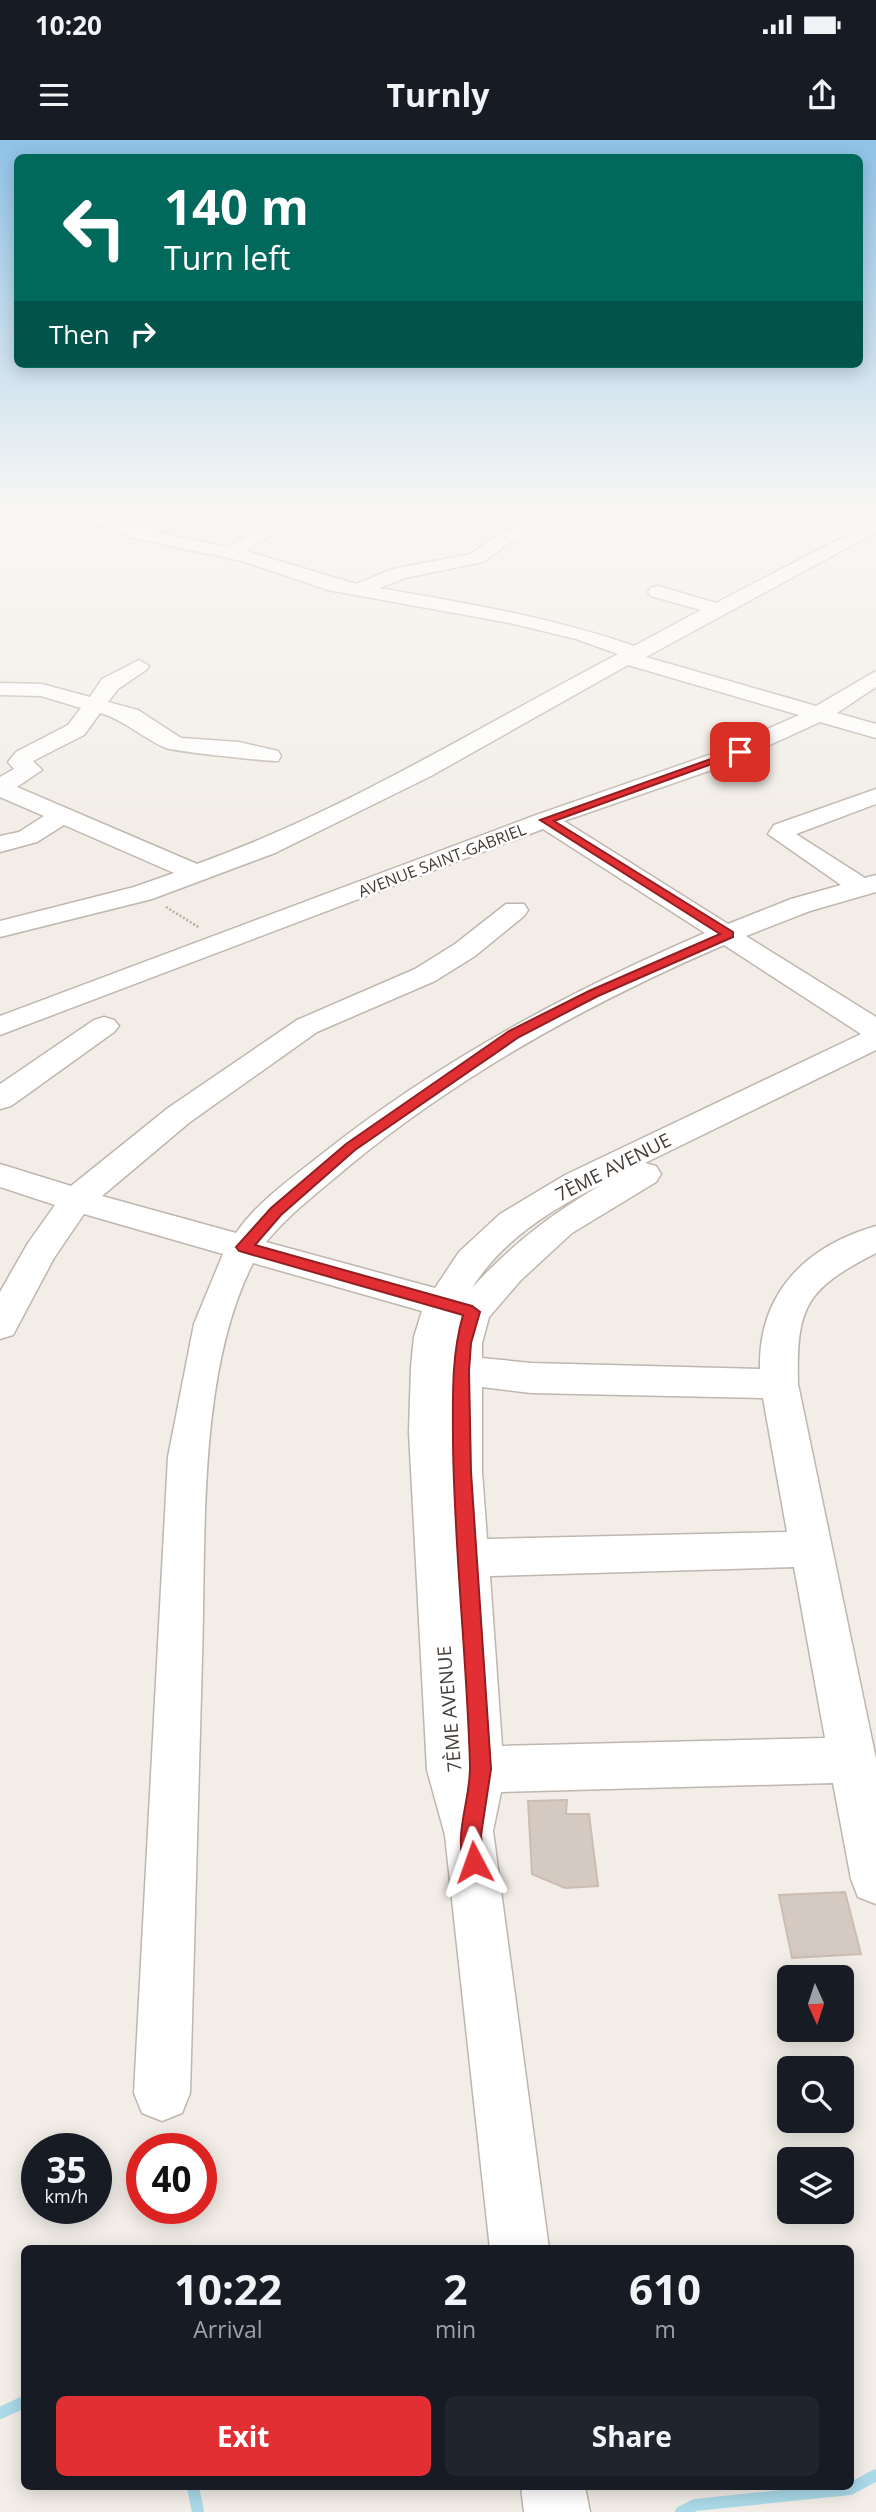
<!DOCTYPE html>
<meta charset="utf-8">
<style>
:root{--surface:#171b24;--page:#20242c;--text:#f1f3f6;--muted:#9ea1a6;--accent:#e12f33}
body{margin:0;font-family:"Open Sans",sans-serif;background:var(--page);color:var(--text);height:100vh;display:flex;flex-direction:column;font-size:26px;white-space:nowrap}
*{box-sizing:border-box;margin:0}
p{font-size:23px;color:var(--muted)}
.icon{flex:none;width:38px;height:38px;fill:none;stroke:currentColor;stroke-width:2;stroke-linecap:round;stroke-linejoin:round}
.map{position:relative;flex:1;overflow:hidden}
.drawer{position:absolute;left:21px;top:2105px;width:833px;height:245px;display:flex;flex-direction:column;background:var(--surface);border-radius:10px;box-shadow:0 4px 18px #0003}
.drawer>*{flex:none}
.top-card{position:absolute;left:14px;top:14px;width:849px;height:214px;border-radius:10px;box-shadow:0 4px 18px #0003;background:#00695c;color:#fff;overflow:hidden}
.needle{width:46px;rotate:177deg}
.buttons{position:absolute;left:777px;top:1825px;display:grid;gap:14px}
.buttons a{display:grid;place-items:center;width:77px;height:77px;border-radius:10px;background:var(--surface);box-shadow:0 4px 18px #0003;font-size:35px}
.speed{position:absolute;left:21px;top:1993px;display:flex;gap:14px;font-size:35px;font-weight:700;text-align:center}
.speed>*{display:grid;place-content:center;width:91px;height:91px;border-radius:50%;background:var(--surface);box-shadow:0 4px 18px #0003;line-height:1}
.speed small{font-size:18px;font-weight:400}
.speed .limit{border:10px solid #d22;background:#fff;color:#111}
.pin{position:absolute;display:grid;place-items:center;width:60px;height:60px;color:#fff;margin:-30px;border-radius:14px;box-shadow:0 4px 10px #0006}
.me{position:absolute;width:77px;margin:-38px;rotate:356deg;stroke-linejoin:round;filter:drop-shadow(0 0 5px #0008)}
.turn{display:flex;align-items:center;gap:24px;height:147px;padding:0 35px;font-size:32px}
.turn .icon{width:91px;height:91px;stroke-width:2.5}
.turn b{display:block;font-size:49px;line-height:60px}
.then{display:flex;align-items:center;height:66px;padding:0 35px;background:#0003;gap:14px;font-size:26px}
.eta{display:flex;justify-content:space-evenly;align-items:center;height:119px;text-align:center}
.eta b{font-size:42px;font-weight:700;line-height:49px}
.primary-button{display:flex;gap:14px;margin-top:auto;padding:14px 35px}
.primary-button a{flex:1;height:80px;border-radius:10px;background:var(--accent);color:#fff;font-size:28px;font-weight:700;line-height:80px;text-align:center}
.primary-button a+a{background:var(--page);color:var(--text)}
.status{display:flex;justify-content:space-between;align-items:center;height:49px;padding:0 35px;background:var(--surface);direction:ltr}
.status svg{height:19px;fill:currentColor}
header{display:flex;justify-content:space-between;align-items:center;height:91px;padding:0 35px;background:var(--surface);font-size:32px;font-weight:700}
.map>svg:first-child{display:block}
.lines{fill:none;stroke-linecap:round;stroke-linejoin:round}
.stream{stroke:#aad9e8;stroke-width:12}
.building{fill:#d5cac1;stroke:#ccbdb2;stroke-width:2}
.minor-casing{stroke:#bfb6ae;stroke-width:3}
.path{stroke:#bcac9e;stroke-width:2.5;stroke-dasharray:2 2;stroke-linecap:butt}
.minor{fill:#fff;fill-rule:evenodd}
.route{fill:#e12f33;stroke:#921f21;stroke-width:2}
.labels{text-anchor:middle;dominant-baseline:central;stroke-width:5;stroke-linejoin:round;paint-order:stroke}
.far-street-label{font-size:16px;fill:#443d37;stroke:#fff}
.street-label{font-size:19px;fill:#443d37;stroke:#fff}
</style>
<div class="status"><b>10:20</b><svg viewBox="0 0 49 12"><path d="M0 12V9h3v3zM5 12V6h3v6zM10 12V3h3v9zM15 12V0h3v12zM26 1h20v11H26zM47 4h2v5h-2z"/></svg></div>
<header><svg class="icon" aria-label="menu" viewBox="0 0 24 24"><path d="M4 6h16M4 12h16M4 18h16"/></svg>Turnly<svg class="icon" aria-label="share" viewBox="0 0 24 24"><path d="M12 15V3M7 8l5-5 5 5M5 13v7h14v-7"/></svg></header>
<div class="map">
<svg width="876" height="2372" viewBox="0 0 876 2372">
<rect width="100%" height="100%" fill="#f2ede7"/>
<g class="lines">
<!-- stream -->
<path class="stream" d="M0,2273L24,2262
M193,2347L198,2372
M681,2372L695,2365L850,2349L876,2335"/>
</g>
<!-- building -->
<path class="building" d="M567,1660L566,1674H589L598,1746L565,1748L532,1734L528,1661Z
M845,1752L861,1814L792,1818L779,1755Z"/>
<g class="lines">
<!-- minor casing -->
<g class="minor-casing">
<path id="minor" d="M67,368H89L136,387L166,377L177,368H195L178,385L155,392L227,407L293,368H312L246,411L356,444L393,429L471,414L496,396L554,368H575L508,404L483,422L405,438L379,448C465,463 551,477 634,506L701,470L651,456L648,452L651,448L658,446L716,463L876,380V392L646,517L816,566L876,531V547L837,573L876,584V598L820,582L726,625L564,681L728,784L791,759L841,745L768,694L774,685L876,649V664L796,694L865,738L876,735V752L810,771L746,796L876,877V910L645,1023L656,1026L661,1034L656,1042L572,1093L521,1140L489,1177L482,1203V1218L531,1223L760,1229C758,1153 806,1106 876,1086V1113C806,1149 796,1166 798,1244L876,1619V1764L858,1757L851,1739L833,1643L501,1652L493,1691L549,2109H490L445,1695L427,1630L409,1292L411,1227L414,1197L422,1171L253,1123C197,1233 206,1397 202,1519C198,1664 194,1808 190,1953L182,1973L162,1981L142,1973L134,1953L168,1317L194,1184L223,1114L84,1074L54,1118L13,1195L0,1199V1152L28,1103L55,1065L0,1047V1024L71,1046L168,968L297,880L415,829L455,804L506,764H524L528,770L524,776L475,816L435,841L317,892L190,982L102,1056L236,1093C258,1061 292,1038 322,1014C439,921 568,852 705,793L543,689L0,895V876L536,675L709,615L799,575L628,525L431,636L275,713L152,759L0,797V781L134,747L174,733L64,685L37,702L0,712V696L19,692L44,676L0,657V637L14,629L8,622L16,612L68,585L81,568L41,556L0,555V543L42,544L90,557L102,539L139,520L149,526L146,530L118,549L108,562L138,570L181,598L239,602L278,611L281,616L278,621C272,622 173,611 166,608C142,598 125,580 100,573L84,595L33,621L42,630L17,647L197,724C345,671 479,587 618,514L576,499L510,483L328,450L242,421L129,397L69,372ZM724,805L861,894L565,1035L500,1074L459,1112L435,1148L266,1102C290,1073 321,1050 349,1026C462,933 589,863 724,805ZM601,1045C550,1075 511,1105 472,1148C501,1101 551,1069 601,1045ZM482,1247L531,1253L763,1258L787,1392L487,1399L482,1332ZM794,1427L825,1598L502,1606L490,1436Z
M104,877L114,880L119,886L114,892L11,966L0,969V944L94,880Z
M521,2347H585L590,2372H524Z"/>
</g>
<!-- path -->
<path class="path" d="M166,767L200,788"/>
<!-- minor -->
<use href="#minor" class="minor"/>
</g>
<!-- sky -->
<linearGradient id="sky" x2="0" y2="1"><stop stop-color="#8fc3e8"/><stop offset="0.53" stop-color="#f9f7f4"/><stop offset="1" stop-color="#f9f7f4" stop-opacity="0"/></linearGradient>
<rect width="876" height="700" fill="url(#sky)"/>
<!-- route -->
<path class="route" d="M736,610L745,612L554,681L733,792V797L598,856L519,897L355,1010L281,1075L255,1105L472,1166L480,1172L471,1203L469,1231L471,1332L491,1629L481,1695L484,1722L481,1730L474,1733L466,1730C452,1695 471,1661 470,1625C467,1517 454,1409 453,1301C453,1258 451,1217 463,1175L239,1111L236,1107L271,1068L346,1004L509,891L589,851L720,794L540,680Z"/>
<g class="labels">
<!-- far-street labels -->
<g class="far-street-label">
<text transform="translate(442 720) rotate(-21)">AVENUE SAINT-GABRIEL</text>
</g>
<!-- street labels -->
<g class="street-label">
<text transform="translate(613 1027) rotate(-27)">7ÈME AVENUE</text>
<text transform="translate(449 1569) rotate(-95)">7ÈME AVENUE</text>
</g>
</g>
</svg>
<div class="buttons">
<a><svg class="needle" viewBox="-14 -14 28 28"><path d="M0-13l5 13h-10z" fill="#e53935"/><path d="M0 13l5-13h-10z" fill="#9ea1a6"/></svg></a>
<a><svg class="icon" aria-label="search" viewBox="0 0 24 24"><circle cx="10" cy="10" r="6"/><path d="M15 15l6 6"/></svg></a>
<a><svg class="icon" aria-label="layers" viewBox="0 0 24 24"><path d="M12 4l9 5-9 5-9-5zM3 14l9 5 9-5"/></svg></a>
</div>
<div class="speed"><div>35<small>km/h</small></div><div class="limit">40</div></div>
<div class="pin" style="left:740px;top:612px;background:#d93025"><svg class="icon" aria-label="arrive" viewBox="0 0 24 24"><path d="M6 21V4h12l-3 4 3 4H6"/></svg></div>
<svg class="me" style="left:474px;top:1722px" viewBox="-20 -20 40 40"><path d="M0-17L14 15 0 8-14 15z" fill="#e12f33" stroke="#fff" stroke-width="4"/></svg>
<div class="top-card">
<div class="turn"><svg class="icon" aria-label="left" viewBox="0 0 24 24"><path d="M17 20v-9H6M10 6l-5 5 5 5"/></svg><div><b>140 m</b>Turn left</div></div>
<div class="then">Then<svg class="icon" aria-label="right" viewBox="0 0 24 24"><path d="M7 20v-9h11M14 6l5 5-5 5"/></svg></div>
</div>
<section class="drawer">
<div class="eta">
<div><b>10:22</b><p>Arrival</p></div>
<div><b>2</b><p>min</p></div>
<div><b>610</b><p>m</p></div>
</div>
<div class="primary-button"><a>Exit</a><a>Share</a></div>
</section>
</div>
